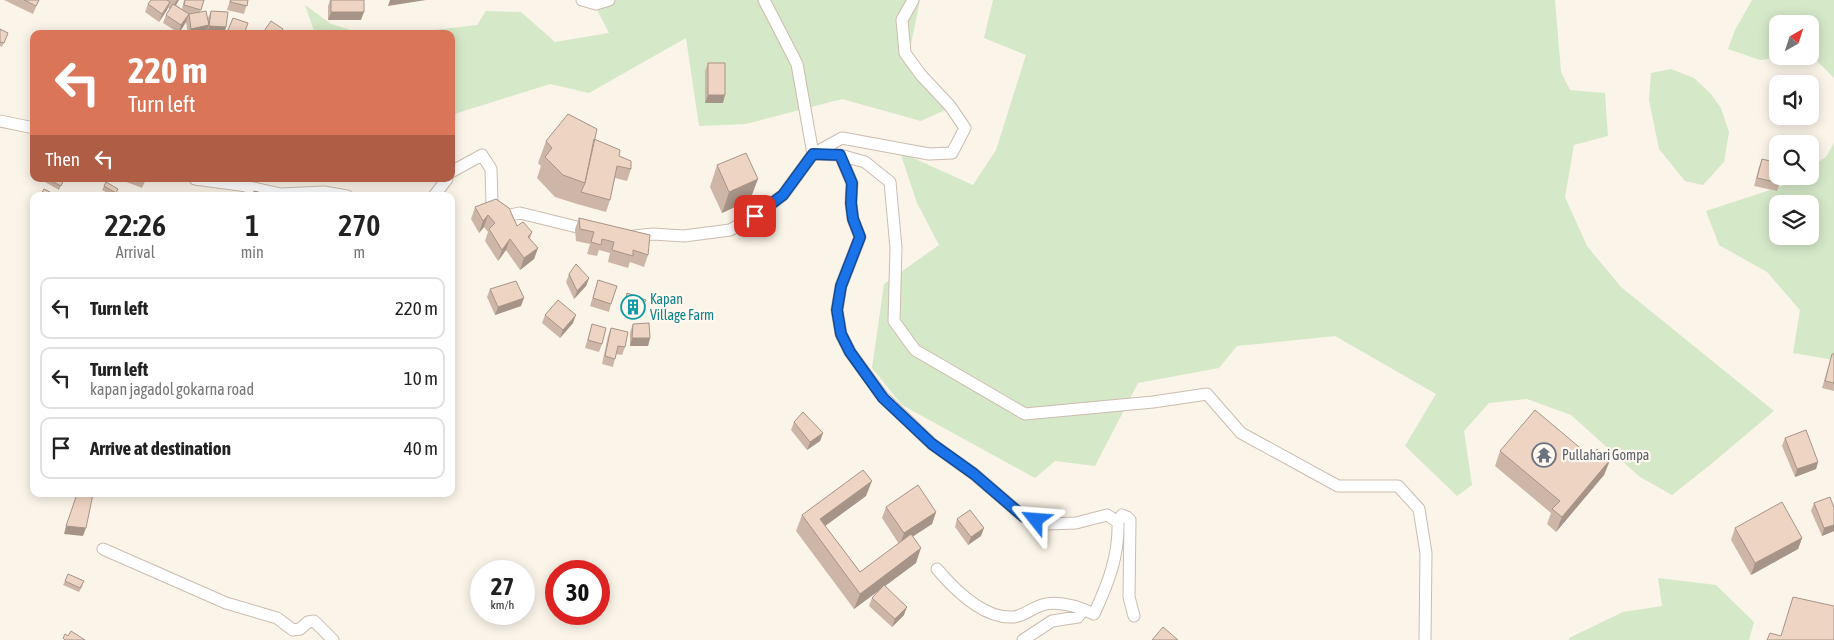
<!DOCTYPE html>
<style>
:root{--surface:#fff;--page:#f2f2f2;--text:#222;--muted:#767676;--line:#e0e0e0}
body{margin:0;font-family:"Asap Condensed",sans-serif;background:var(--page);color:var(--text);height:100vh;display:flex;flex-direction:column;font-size:19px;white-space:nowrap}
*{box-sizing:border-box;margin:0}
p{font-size:16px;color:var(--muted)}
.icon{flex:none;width:28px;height:28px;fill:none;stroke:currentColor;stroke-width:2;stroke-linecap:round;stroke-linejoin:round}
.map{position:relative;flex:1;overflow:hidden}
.details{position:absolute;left:30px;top:192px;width:425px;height:305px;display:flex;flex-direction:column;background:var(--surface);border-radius:10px;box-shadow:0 2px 12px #0003}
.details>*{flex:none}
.banner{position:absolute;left:30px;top:30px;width:425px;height:152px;border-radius:10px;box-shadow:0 2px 12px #0003;background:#db7557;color:#fff;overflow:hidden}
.needle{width:32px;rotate:39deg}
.tools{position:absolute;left:1769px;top:15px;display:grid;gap:10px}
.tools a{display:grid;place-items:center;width:50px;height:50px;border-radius:10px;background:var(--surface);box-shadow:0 2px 12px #0003;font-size:25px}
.speed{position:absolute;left:470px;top:560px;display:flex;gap:10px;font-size:25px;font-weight:700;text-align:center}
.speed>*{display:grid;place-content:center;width:65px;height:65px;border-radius:50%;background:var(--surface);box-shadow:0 2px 12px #0003;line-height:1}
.speed small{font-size:12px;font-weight:400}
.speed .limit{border:8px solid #d22;background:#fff;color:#111}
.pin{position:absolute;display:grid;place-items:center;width:42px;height:42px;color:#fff;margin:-21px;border-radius:10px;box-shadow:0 2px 8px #0006}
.me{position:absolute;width:55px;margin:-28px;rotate:298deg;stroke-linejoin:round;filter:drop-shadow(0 0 4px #0008)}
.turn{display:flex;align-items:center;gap:18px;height:105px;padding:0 15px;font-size:22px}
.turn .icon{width:65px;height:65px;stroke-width:2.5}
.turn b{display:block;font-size:35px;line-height:42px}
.then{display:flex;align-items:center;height:48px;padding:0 15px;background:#0003;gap:10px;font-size:19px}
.eta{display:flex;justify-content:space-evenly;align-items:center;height:85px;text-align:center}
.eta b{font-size:30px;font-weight:600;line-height:35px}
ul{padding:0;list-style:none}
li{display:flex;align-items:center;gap:15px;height:62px;margin:0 10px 8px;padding:0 5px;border:2px solid var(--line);border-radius:10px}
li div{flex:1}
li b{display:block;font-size:19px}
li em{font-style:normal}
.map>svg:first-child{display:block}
.green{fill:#d5e8c8;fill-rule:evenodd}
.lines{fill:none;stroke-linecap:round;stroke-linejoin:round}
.street-casing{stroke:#ccbcaf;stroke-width:13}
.street{stroke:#fff;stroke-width:11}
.wall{fill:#cdb6a7}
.shaded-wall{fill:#a79488}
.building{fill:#eed4c2;stroke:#a79488}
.route-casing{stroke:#114b97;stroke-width:12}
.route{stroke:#1a73e8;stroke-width:9}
.labels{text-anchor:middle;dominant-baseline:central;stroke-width:4.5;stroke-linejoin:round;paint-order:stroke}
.culture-label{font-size:14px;fill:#0d838f;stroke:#fef8ef;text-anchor:start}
.worship-label{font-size:14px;fill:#5b616d;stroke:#fef8ef;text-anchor:start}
</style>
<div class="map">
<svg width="1834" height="640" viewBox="0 0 1834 640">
<rect width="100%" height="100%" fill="#fbf4e9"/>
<!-- green -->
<path class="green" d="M592,0H920L909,54L937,86L945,110L921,121L842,99L746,124L699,126L686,38L589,93L550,84L451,115V34H401L477,25L486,11L521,12L555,42L609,33Z
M993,0H1555L1561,72L1570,90L1605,93L1608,136L1574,145L1565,197L1587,246L1621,287L1774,411L1710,465L1672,495L1640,477L1571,415L1527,399L1489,403L1464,431L1472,485L1457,496L1405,446L1436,394L1335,336L1237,346L1219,368L1138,383L1095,466L1055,461L1035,478L902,405L872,368L884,284L939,245L917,203L900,152L973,185L996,150L1026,55L984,38Z
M1752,0H1834V78L1815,59L1781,57L1760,60L1728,49L1735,30ZM1778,24H1810V56H1778Z
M305,5L331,24L364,34H315Z
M1671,69L1694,78L1711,94L1721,108L1729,132L1724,162L1703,185L1685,181L1659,149L1649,100L1651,73Z
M1834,143V360L1793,353L1800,310L1767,272L1719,245L1706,211L1782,186L1797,176H1810V167L1826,157ZM1778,204H1810V236H1778Z
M1658,578L1716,585L1754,622L1749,640H1569V638L1623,612L1662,606Z"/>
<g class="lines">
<!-- street casing -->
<g class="street-casing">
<path id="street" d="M582,0L596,4L609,0
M764,0L797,64L813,154
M0,121L34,128
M813,154L840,155L865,162L890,182L896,248L894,321L915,350L1025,414L1153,402L1207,394L1241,433L1338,486H1398L1419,509L1426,553L1425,640
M840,155L852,183L851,203L853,219L860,237L841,286L837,310L841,334L850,352L883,397L932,444L974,474L1024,517L1048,524L1076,523L1107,515L1118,522C1119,556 1108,584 1094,614C1079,607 1059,600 1042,605C1032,608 1024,616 1013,617C983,619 954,589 937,569
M451,172L482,155L491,169L492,203L505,216L520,213L589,230
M195,179L240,185L281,194L324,192L347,196
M434,196L447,179
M634,236L653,234L684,236L730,230L755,216L783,195L813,154L842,138L929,154L952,153L965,128L950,106L921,75L905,53L902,20L913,0
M1118,522L1122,515L1127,517L1130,520L1129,597L1134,616
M103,549L226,603L277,618L293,630L300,629L308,622L314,621L333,640
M1023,640L1052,621L1078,617L1083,609"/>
</g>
<!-- street -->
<use href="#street" class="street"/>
</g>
<!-- wall -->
<path class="wall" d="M4,0H39L33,14Z
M151,0H179L176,5L182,9L184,0H204L200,12L208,18L211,11L226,27L224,34H207V32L206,33L203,34H188L186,22L188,15L186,22L179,33L163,23L166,15L170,9L168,8L159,22L145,12L148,4Z
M230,0H248L244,14L227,10Z
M330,0H364L361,20H328V6Z
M233,18L244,34H227Z
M0,29L8,33L2,47L0,46Z
M708,63L723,103H705V71Z
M594,139L619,156L631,169L627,181L615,178L610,200L606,212L577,204L555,197L537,178L541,166L538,163L546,141Z
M34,151V163L30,160Z
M1762,159L1780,183L1777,191L1754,186L1759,167Z
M717,165L750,200L722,213L710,187Z
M46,179H64L59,190L45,182Z
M125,179H146L142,188L124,181Z
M104,186L118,189L115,196H113L102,190Z
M475,207L517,226L532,232L530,239L538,248L534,259L520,270L506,250L498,261L485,241L488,232L484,227L479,233L471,219Z
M579,218L648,255L644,267L630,262L628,268L608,262L610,253L599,250L597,256L587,254L590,244L576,241L575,229Z
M569,274L589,278L586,286L574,299L566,282Z
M598,280L611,304L609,312L590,306Z
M490,289L521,306L495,315L487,297Z
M627,293L646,300L639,315L623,309Z
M545,315L573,323L560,338L542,323Z
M592,324L602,344L599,352L585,348Z
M633,324L650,338L648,346H630V332Z
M611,328L625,347L622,355L616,354L613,367L602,364L608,336Z
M1832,354H1834V391L1822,388Z
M794,422L823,433L820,441L807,450L791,430Z
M1785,438L1818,462L1816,469L1795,477L1782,446Z
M1500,451L1591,457L1610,460L1604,475L1556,532L1547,524L1551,513L1495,466Z
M866,496L825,526L860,572L899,544L882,518L886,507L936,512L932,524L913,536L916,563L885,586L904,615L892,627L869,606L872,598L878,591L854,609L796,531L802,515Z
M1814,503L1834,508V531L1822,536L1811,511Z
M957,519L981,536L968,545L955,527Z
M1735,528L1802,538L1798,549L1751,575L1731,540Z
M65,581L83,585L79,592L63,585Z"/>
<!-- shaded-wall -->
<path class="shaded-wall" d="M177,0H179L172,11L175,3Z
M390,0H426L388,6Z
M170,2L167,10L159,22L162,14Z
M331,12H364L361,20H328Z
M189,14L186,22L179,33L181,25Z
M209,25L206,33L189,34L191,29Z
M209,26L226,27L224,34H207Z
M708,95H725L723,103H705Z
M758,179L750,200L722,213L729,192Z
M488,215L484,227L479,233L483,221Z
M510,239L506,250L498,261L502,250Z
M538,248L534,259L520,270L524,258Z
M589,278L586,286L574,299L577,291Z
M524,298L521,306L495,315L498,307Z
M576,315L573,323L560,338L563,330Z
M632,338H650L648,346H630Z
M823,433L820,441L807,450L810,442Z
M1610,460L1604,475L1556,532L1562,517Z
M1818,462L1816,469L1795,477L1797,469Z
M872,481L866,496L814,534L820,519Z
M936,512L932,524L900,545L904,533Z
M1834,525V531L1822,536L1824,528Z
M66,526L86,528L83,536L64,534Z
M984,528L981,536L968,545L971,537Z
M1802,538L1798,549L1751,575L1755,563Z
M921,548L916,563L854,609L860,594Z
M907,607L904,615L892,627L895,619Z"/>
<!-- building -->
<path class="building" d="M24,0H39L36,6Z
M151,0H167L170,2L162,14L148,4Z
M185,0H204L201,10L184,5Z
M231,0H248L247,6L230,2Z
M331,0H364V12H331Z
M173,4L189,14L181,25L166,15Z
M206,11L209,25L191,29L189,14Z
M211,11L228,12L226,27L209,26Z
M233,18L248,23L244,34H239L228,30Z
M271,21L283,29L280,34H262Z
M0,29L8,33L4,43L0,42Z
M708,63H725V95H708Z
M568,114L597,129L585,183L563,175L545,157L552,148L546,141Z
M594,139L620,150L619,156L631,161V169L617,166L610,200L581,192L585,183Z
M34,151V158L31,156Z
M746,153L758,179L729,192L717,165Z
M1762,159L1778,163V176H1781L1780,183L1757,178Z
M47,179H64L61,186Z
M106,182L118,189L116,193L104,186Z
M44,189L50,192L48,196H40Z
M254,191L270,195V196H253Z
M242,192L250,195L249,196H240Z
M148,193L158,196H147Z
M496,199L509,208L517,226L523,222L532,232L528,237L538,248L524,258L510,239L502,250L489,229L495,223L488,215L483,221L475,207Z
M579,218L650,235L648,255L633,250V256L612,250L614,242L602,239L601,245L591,242L594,232L580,229Z
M576,264L589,278L577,291L569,274Z
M598,280L617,286L611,304L593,298Z
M516,281L524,298L498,307L490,289Z
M627,293L646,300L640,311L625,305Z
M558,300L576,315L563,330L545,315Z
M649,323L650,338H632L633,324Z
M592,324L606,328L602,344L588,340Z
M611,328L628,332L625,347L618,346L615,359L605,356Z
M1832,354H1834V383L1825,381Z
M1535,410L1591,457L1597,449L1610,460L1562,517L1552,509L1560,501L1500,451Z
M803,412L823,433L810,442L794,422Z
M1806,430L1818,462L1797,469L1785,438Z
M863,470L872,481L820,519L860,572L911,534L921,548L860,594L802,515Z
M918,485L936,512L904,533L886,507Z
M77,494H93L86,528L66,526Z
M1830,497L1834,508V525L1824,528L1814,503Z
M1782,502L1802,538L1755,563L1735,528Z
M970,510L984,528L971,537L957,519Z
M68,574L84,581L80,588L65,581Z
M884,585L907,607L895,619L872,598Z
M1793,597L1834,606V640H1767L1770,633L1781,636Z
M1163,627L1178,640H1152Z
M71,631L85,640H65L63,638L65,634L68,636Z"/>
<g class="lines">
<!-- route casing -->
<g class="route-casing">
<path id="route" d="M755,216L783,195L813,154L840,155L852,183L851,203L853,219L860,237L841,286L837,310L841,334L850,352L883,398L932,444L974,474L1024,517L1036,520"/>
</g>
<!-- route -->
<use href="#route" class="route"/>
</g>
<!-- icons -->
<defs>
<g id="building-ring" transform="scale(1.25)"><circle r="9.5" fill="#fef8ef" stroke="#0f9aa8" stroke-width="1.5"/><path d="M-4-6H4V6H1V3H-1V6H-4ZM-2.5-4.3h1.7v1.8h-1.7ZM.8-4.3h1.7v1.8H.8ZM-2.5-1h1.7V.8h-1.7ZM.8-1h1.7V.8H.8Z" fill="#0f9aa8"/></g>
<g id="temple-ring" transform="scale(1.25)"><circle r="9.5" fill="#fef8ef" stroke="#6b7280" stroke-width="1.5"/><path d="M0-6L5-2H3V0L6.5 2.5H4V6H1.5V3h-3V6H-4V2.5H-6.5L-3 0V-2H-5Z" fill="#6b7280"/></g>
</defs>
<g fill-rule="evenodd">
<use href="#building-ring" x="633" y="307"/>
<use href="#temple-ring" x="1544" y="455"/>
</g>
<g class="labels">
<!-- culture labels -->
<g class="culture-label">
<text x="650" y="299">Kapan<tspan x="650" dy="16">Village Farm</tspan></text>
</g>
<!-- worship labels -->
<g class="worship-label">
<text x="1562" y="455">Pullahari Gompa</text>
</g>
</g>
</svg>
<div class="tools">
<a><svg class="needle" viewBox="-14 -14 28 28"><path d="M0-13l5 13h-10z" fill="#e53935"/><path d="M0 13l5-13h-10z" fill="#767676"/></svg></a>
<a><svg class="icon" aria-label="sound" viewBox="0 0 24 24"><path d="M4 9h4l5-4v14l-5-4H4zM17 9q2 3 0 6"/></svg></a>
<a><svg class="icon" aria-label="search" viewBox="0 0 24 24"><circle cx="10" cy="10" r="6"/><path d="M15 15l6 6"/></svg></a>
<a><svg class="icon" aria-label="layers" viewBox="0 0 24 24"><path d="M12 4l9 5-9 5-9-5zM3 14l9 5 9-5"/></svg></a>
</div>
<div class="speed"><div>27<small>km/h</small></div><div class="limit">30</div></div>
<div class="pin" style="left:755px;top:216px;background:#d93025"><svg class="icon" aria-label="arrive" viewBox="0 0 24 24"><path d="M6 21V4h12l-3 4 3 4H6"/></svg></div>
<svg class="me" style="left:1036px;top:520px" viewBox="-20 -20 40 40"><path d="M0-17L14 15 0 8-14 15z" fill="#1a73e8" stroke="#fff" stroke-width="4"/></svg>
<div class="banner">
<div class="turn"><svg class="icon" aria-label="left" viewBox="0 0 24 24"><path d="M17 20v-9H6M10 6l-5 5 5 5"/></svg><div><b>220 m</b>Turn left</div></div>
<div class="then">Then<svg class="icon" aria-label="left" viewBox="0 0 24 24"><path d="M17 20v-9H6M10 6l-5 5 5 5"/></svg></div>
</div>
<section class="details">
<div class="eta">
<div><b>22:26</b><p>Arrival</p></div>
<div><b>1</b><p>min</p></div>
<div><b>270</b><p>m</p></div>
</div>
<ul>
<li><svg class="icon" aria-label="left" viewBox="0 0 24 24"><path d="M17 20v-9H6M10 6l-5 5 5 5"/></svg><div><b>Turn left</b></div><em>220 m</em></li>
<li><svg class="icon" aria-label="left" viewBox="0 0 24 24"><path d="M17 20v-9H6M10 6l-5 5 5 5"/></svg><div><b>Turn left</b><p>kapan jagadol gokarna road</p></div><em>10 m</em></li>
<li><svg class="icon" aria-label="arrive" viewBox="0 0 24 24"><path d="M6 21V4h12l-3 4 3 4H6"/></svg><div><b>Arrive at destination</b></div><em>40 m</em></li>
</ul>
</section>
</div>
